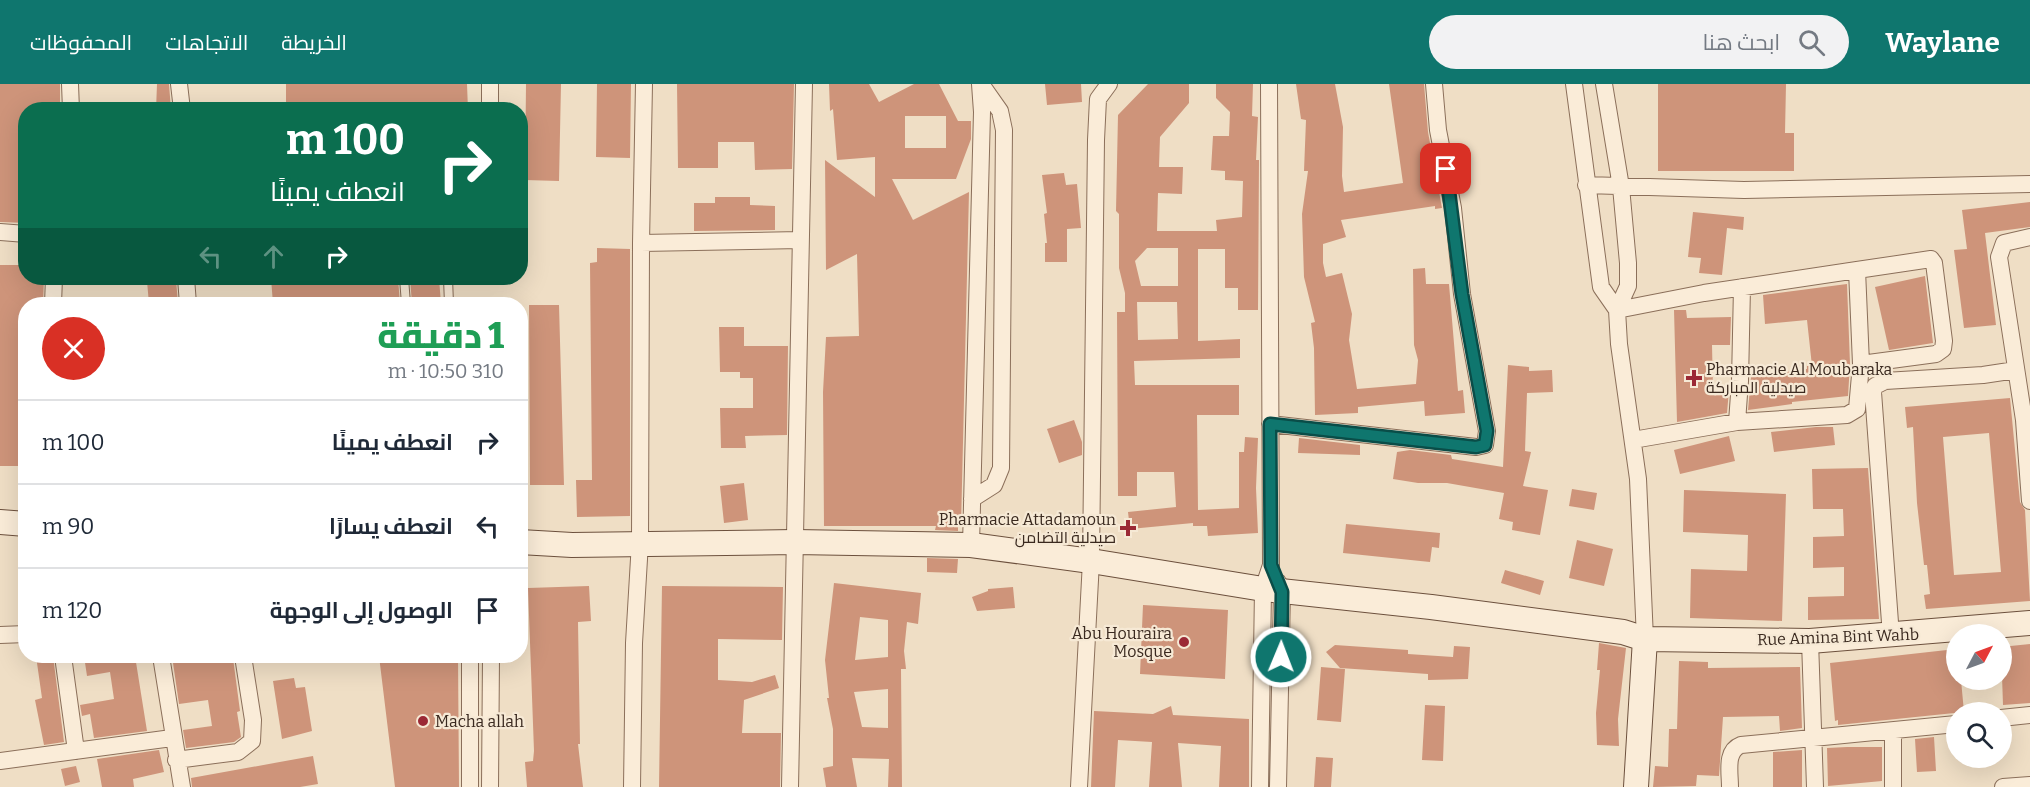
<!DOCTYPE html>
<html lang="ar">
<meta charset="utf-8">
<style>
:root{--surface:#fff;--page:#f2f2f3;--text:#1f2937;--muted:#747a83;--line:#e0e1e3;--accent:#0f766e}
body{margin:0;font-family:Bitter,Cairo,serif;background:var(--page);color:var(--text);direction:rtl;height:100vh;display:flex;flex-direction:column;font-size:22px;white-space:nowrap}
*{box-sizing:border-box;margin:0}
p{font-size:20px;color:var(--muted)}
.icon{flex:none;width:33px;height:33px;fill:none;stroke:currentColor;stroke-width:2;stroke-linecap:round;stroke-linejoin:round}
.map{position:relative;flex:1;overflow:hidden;direction:ltr}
.side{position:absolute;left:18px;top:213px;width:510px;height:366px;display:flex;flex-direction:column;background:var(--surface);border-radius:24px;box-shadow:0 6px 24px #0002;direction:rtl}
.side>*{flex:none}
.guide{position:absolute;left:18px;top:18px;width:510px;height:183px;border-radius:24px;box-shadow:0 6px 24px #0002;direction:rtl;background:#0b6e4f;color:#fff;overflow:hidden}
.needle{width:39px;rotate:49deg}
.controls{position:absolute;left:1946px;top:540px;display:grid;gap:12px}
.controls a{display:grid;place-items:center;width:66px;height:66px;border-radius:50%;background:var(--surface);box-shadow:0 6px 24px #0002;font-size:30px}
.pin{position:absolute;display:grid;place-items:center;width:51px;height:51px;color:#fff;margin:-26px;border-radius:12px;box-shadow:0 3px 9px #0006}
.me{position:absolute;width:66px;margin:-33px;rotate:1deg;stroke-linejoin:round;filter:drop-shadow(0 0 4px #0008)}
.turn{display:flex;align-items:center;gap:21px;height:126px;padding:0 24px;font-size:27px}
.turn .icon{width:78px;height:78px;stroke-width:2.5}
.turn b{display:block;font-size:42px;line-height:51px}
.lanes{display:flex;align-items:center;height:57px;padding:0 24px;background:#0003;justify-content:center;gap:30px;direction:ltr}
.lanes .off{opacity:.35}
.round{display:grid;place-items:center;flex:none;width:63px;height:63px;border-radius:32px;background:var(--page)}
.overview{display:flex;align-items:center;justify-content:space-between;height:102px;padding:0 24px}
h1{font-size:36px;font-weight:800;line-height:45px;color:#1e9e55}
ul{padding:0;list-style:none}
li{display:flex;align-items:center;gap:18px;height:84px;padding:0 24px;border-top:2px solid var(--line)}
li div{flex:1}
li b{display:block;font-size:22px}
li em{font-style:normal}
header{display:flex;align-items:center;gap:36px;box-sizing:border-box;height:84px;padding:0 30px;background:var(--accent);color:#fff}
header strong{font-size:28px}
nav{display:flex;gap:33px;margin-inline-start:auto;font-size:21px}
.search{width:420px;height:54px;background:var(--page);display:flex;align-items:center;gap:15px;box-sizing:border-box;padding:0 21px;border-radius:33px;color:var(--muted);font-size:22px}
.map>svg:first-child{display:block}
.building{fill:#ce947a;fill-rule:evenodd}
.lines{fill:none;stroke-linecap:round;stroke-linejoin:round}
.lane-casing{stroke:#8b6f5a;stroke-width:10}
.street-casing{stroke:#8b6f5a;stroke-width:18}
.secondary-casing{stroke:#6c503d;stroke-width:26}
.lane{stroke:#faecd8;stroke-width:8}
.street{stroke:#faecd8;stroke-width:16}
.secondary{stroke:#faecd8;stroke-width:24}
.route-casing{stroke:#0a4d48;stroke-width:15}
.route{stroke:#0f766e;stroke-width:10}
.poi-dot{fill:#9b2935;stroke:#f6e9d5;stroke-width:2}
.labels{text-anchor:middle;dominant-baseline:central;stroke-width:4.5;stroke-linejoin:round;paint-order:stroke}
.poi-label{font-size:16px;fill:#3a291f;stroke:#f6e9d5;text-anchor:start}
.street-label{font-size:16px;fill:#3a291f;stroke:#f6e9d5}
</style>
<header>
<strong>Waylane</strong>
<div class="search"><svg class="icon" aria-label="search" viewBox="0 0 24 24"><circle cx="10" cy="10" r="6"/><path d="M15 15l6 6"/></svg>ابحث هنا</div>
<nav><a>الخريطة</a><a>الاتجاهات</a><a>المحفوظات</a></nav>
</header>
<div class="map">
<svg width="2030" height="703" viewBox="0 0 2030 703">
<rect width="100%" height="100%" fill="#efdec5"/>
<!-- building -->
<path class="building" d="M0,0H60V26H26V139L0,138Z
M157,0H169L171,26H156Z
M286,0H467L468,26H286Z
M526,0H561L559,97L525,96Z
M597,0H631L630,74L596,73Z
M677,0H794L792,85L755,86L754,58H718V84H678Z
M829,0H869L879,18L914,0H939L958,37H971V55L956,95H892L913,136L969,108L961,442H958V447L935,446L936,442H824L823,308L826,253L859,252L857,170L826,186L825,76L875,113V73L837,76L833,25L830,27ZM905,32H946V64H905Z
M1045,0H1081L1082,18L1047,21Z
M1148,0H1189V19L1160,53L1159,83H1183L1182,110L1158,109L1157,147H1217L1216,136L1242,133L1243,97L1225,96V87L1211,86L1213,52H1229L1230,28L1216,14V0H1253L1252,32L1258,33L1256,76H1259L1258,226H1238V204H1225V165H1198V257L1240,255V274L1134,277L1135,301H1239V331H1197L1198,426L1239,424V368H1244L1245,353L1258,354L1256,404L1258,449L1208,452L1207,442H1193V439L1130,445L1128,428L1176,423L1174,388H1137V412H1118L1117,228H1125V209L1119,184V130L1116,127L1118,31ZM1147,164H1178V202H1141L1135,177ZM1137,218H1177L1178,255L1138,256Z
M1296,0H1335L1343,43L1342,92L1344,108L1403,99L1389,0H1424L1428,48L1442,124L1435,125V122L1341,136L1346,153L1323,160V179L1326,193L1342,189L1352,230L1349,256L1357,305L1416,300L1418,276L1414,261L1413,185L1425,184L1426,200H1449L1458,307L1463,306L1465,329L1425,332L1424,317L1358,323V329L1315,331L1314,264L1311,239L1315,238L1304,193L1302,130L1308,87H1304L1306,36L1301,35Z
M1658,0H1786L1785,49H1794V87H1658Z
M1064,89L1066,101L1077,100L1081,144L1067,145V178H1045V159H1047L1044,130L1047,129L1042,91Z
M715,113H750V121L775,122V146L694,147V119H715Z
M2030,118V143L1985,149L1996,241L1964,244L1954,166L1967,165L1962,126Z
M1693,128L1744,133L1743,146L1727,144L1722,191L1699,189L1701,174L1688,173Z
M597,164L630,165V432L577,433L576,396H592L590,179L597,178Z
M0,181H26V194H44L43,220H26V382H0Z
M1925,192L1933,259L1889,266L1875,203Z
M271,194H398L400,220H273Z
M410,194H439L441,220H412Z
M176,195L178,220H149L147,197Z
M1847,200L1850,280L1848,312L1792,318V320L1748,326L1751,293L1807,285V282H1812L1807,236L1765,240L1763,211Z
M529,221H559L564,401H530Z
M1674,226H1686L1687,234L1731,233L1730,261H1712L1713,307L1729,306L1727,329L1677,338Z
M719,243H744V262H788L787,351L745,352L746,364H721L720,324H753V294H740V288H720Z
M1508,281L1529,283V287L1552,286L1553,308L1527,309L1525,367L1531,368L1523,402L1548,406L1540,451L1512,446L1513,438L1499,435L1504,409L1447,399H1418L1393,395L1397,368L1410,366L1451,371L1452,375L1503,383Z
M2010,314L2020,418L2025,426L2030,517L1926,525L1924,511L1930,510L1927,481H1924L1917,419L1913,343L1907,344L1905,323ZM1989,349L2001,488L1954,491L1943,353Z
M1074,336L1082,358V371L1059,379L1047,345Z
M1816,343H1833L1835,361L1774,368L1771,348Z
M1729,352L1735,377L1680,390L1674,366Z
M1299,354L1360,361V371L1298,369Z
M1868,384L1879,535L1808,536V513L1844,512V483L1813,484V453L1844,452L1843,425H1813L1812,385Z
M744,399L748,436L724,439L720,402Z
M1572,405L1597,409L1594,426L1569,422Z
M1684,406L1786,410L1782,537L1690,534L1691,485L1747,487L1748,451L1683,448Z
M1346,440L1440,449L1439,464L1432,463L1430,478L1343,469Z
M1577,456L1613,465L1604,502L1569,494Z
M927,474L958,475L957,489L927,488Z
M1505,486L1544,497L1540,511L1501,499Z
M834,499L921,509L918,540L907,538L904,567L906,585H901L902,703H888L889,675L852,674L857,703H826L823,684L833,682V645L827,614H829L825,576ZM860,533L888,536V573L855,576ZM888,605V644L862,643L854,608Z
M589,502L591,537L578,538L580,660H578L583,703H527L525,678L533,677L534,667L528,504Z
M662,502L783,503L782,556L718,555V596L752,598L775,591L779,604L744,616L742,649H781L780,703H659Z
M1013,503L1015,524L977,527L972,513L988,507V505Z
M1143,521L1228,526L1225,595L1140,590Z
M1599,559L1626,564L1618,635L1619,662L1597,661L1596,629L1600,586H1597Z
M2030,560V619L2003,621L2001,563Z
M1335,561L1408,566V570L1453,573L1454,562L1470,563L1468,595L1428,596V590L1340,584L1326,568Z
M1956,565V596H1961L1964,628L1838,641V636L1835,637L1830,579Z
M36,572H53L64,658L44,661L35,616L42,614Z
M84,572H135L147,647L94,654L90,630L82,632L80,621L114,615L110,588L87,592Z
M172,572H204V578L233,574L240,627L237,628L241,653L234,658L186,664L183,646L212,642L208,616L179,620Z
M379,572H458L459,703H395Z
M1679,577L1708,578V584L1800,583L1802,644L1780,647L1779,632L1723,633L1719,692L1697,691L1696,702L1653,703L1655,682L1668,683L1669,645H1677Z
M1321,583L1345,585L1341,638L1317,636Z
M294,594L296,604L305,603L312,647L282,655L273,597Z
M1425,621L1445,622L1443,677L1422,676Z
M1171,622L1173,631L1249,635V703H1219L1221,662L1178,659L1182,703H1149L1152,658L1118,656L1115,703H1091L1094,627L1153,630Z
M1934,653L1936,687L1917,688L1915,655Z
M1847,663H1882V697L1828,702L1827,664Z
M159,666L164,688L133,695L134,703H102L97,675Z
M1802,666V703H1773V668Z
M313,672L318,700L300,703H192L191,694Z
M1316,673L1333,674L1331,703H1314Z
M76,682L80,698L65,702L61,685Z"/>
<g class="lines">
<!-- lane casing -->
<g class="lane-casing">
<path id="lane" d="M404,194L406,220
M448,194L449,220"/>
</g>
<!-- street casing -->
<g class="street-casing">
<path id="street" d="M70,0L71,26
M179,0L182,26
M490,0V26
M1574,0L1601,203L1617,226
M1604,0L1621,103L1628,179V202L1617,226L1619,260L1638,395L1645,555
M1586,101L1744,106L2030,100
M0,148L26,150
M2030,153L2004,159L1999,173L2024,336L2030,417
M641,159L800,156
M1857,186L1931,175L1934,179L1944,257L1943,265L1936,270L1861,280
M186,194L188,220
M53,220L54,194
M1617,226L1704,209L1857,186L1861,280L1857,325L1847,331L1737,338
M1270,340L1476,363L1485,361L1487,347L1462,210L1453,124L1438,46L1434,0
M1633,356L1737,338L1740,297L1742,203
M972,415L994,401L1001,384L1004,46L1000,27L981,0
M971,461L982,28L980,0
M0,551L26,550
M1891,552L1873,308L1875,302L1885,297L1983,291L2016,286
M1810,557L1815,703
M63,572L76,667
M161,572L182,703
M2001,634L2030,631
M176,676L238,668L252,657L253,636L243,572
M0,677L172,654
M470,703V572
M490,703L491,572
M632,703L634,559L640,458L641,159L644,0
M790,703L804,0
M1079,703L1091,477L1096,56L1098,15L1109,0
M1260,703L1263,505L1271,481L1269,0
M1278,703L1282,508L1278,498
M1730,703C1730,688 1725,667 1741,661L1956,640
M1893,703V647
M2003,703L2030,701"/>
</g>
<!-- secondary casing -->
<g class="secondary-casing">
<path id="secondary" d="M0,438L26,440
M520,458L572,461L795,458L971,461L1091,477L1263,505L1431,523L1623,548L1645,555L1810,557L2030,539
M1636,703L1645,555"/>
</g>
<!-- lane -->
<use href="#lane" class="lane"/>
<!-- street -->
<use href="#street" class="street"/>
<!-- secondary -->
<use href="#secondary" class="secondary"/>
</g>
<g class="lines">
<!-- route casing -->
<g class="route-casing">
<path id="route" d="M1281,573L1282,508L1271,481L1270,340L1476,363L1485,361L1487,347L1462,210L1446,85"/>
</g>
<!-- route -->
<use href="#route" class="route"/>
</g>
<!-- markers -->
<g class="poi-dot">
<path d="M1691 285h6v6h6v6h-6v6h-6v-6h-6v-6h6z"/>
<path d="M1125 435h6v6h6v6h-6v6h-6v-6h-6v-6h6z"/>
<circle cx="1184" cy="558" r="6"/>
<circle cx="423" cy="637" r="6"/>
</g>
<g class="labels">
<!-- poi labels -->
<g class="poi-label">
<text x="1706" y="285">Pharmacie Al Moubaraka<tspan x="1706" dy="18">صيدلية المباركة</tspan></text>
<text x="1116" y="435" text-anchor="end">Pharmacie Attadamoun<tspan x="1116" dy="18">صيدلية التضامن</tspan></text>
<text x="1172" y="549" text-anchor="end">Abu Houraira<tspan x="1172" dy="18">Mosque</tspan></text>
<text x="435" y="637">Macha allah</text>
</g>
<!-- street labels -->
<g class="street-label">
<text transform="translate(1838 553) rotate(-2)">Rue Amina Bint Wahb</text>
</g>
</g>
</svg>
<div class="controls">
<a><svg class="needle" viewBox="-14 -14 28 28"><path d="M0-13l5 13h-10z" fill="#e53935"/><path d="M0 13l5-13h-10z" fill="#747a83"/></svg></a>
<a><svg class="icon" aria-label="search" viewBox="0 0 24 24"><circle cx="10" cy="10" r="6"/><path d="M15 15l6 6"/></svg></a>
</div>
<div class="pin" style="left:1446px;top:85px;background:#d93025"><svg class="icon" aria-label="arrive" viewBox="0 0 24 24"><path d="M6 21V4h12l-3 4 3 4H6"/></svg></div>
<svg class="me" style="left:1281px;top:573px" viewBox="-20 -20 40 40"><circle r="17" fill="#0f766e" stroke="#fff" stroke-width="3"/><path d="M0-11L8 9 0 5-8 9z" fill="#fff"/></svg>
<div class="guide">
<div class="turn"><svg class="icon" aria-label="right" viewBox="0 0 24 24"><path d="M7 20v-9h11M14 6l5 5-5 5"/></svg><div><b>100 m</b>انعطف يمينًا</div></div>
<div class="lanes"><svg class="icon off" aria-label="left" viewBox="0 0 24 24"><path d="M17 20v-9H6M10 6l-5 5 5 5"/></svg><svg class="icon off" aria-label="ahead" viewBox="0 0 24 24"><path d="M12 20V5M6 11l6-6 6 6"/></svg><svg class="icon" aria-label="right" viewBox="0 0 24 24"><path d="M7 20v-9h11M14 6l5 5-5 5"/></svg></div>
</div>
<section class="side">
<div class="overview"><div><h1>1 دقيقة</h1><p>310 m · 10:50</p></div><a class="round" style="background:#d93025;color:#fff"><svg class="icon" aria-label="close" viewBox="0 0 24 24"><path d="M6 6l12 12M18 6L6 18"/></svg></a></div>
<ul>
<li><svg class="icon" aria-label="right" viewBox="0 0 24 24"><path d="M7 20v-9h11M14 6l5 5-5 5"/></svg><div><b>انعطف يمينًا</b></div><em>100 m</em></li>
<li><svg class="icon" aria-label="left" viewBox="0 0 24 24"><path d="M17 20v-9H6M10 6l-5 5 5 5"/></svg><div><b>انعطف يسارًا</b></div><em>90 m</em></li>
<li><svg class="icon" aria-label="arrive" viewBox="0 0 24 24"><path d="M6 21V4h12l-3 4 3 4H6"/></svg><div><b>الوصول إلى الوجهة</b></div><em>120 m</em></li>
</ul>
</section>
</div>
